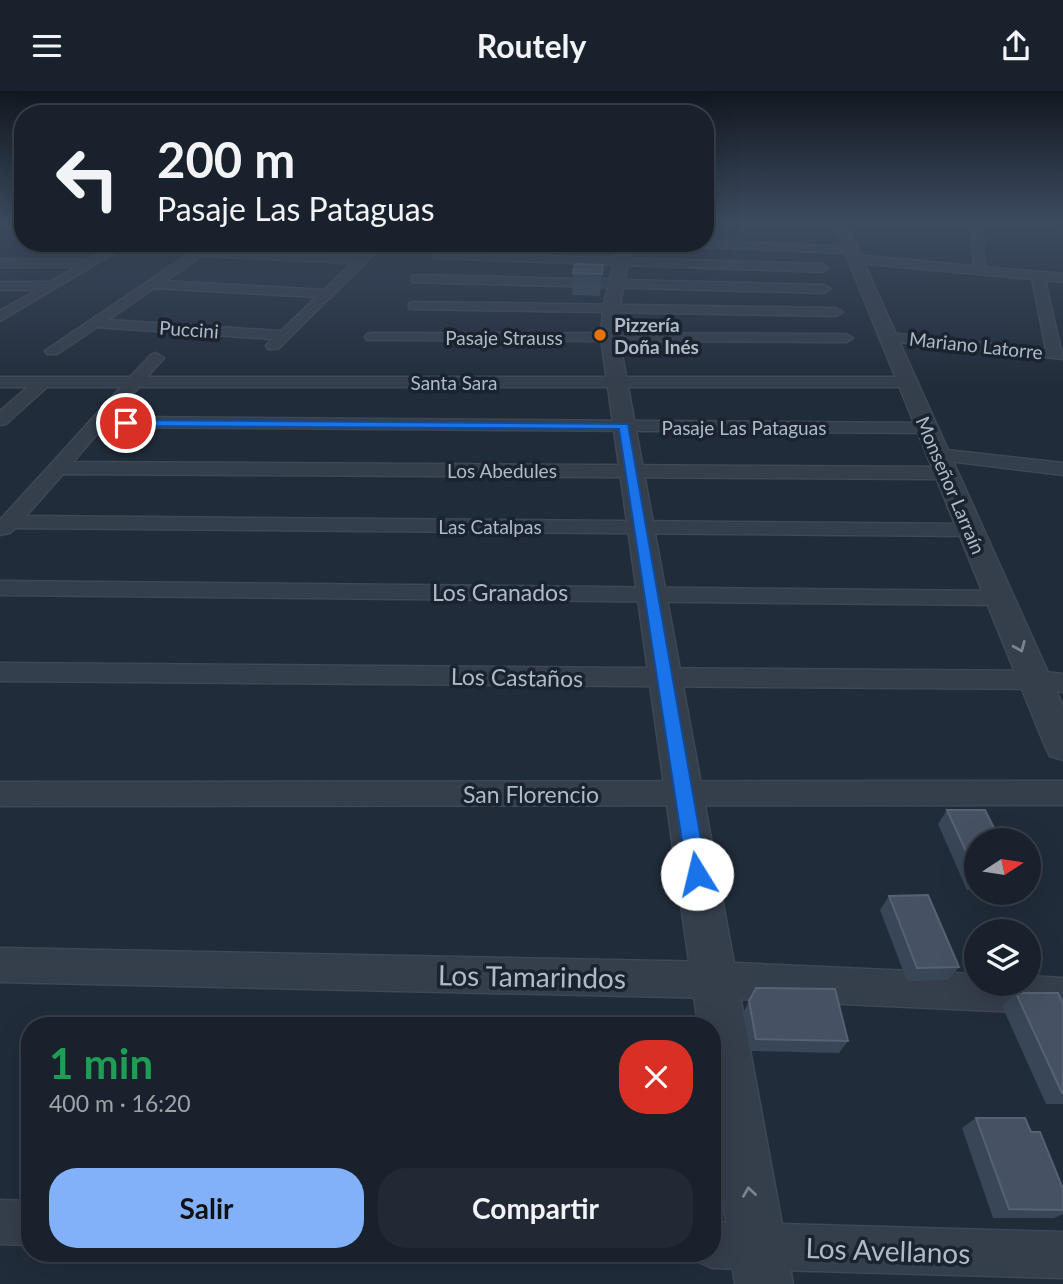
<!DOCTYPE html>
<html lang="es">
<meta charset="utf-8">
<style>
:root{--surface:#19212c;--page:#222934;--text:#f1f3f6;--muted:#9fa3a9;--line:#373e48;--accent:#82b1fa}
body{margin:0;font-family:Lato,sans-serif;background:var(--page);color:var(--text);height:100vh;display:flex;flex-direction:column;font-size:26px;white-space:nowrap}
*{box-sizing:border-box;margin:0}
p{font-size:23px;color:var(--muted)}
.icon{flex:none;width:38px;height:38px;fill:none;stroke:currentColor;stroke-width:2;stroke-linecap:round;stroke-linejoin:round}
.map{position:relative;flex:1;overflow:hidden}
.side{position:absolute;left:21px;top:926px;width:700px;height:245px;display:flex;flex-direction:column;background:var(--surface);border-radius:28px;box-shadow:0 7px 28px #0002,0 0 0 2px var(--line)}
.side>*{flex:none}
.hud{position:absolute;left:14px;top:14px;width:700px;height:147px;border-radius:28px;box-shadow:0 7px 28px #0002,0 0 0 2px var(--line);background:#19212c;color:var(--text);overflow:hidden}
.needle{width:46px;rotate:78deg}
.fabs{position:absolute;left:964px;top:737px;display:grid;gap:14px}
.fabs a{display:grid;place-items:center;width:77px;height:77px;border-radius:50%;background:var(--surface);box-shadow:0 7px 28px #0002,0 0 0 2px var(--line);font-size:35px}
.pin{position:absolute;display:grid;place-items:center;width:60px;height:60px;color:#fff;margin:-30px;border:4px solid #fff;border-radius:50%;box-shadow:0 2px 7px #0007}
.me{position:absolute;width:77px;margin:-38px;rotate:351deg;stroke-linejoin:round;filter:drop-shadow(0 0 5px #0008)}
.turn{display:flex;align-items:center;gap:24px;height:147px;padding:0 28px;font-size:32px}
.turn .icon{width:91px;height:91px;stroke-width:2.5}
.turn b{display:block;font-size:49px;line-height:60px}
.round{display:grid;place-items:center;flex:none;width:74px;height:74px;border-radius:28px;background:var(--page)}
.summary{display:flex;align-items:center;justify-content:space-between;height:119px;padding:0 28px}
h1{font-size:42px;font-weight:700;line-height:52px;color:#1e9e55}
.button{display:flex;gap:14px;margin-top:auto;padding:14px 28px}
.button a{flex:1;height:80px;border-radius:28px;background:var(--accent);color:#111;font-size:28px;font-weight:700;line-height:80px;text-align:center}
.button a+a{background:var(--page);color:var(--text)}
header{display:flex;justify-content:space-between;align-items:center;height:91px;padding:0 28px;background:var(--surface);font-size:32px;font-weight:700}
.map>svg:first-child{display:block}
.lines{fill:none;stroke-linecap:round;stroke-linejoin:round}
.minor-casing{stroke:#3e4754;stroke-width:3}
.tertiary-casing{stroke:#3e4754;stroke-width:3}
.minor{fill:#353e4b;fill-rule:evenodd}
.tertiary{fill:#353e4b;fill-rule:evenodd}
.wall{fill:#394657}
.building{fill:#465263;stroke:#566273;stroke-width:2}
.oneway{stroke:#79828f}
.route{fill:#1a73e8;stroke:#114b97;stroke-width:2}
.food-dot{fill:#e8710a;stroke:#1a232f;stroke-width:2.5}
.labels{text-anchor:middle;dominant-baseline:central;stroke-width:7;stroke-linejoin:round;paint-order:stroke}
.far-poi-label{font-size:19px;font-weight:bold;fill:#b0b9c7;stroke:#1a232f;text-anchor:start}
.far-street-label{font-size:19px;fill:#b0b9c7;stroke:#1a232f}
.street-label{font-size:23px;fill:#b0b9c7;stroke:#1a232f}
.near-street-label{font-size:28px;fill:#b0b9c7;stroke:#1a232f}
</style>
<header><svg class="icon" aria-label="menu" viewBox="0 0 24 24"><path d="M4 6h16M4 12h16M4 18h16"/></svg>Routely<svg class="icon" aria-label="share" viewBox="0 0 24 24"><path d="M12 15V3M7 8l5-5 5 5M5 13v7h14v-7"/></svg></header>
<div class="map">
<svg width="1063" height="1193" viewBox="0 0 1063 1193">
<rect width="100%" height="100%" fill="#212c3a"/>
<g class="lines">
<!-- minor casing -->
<g class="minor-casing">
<path id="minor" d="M0,132H23V137L0,136Z
M972,132H982L985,176L1063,183V191L1045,189L1063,268L888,250L881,246L888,242L1046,258L1032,188L855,172L849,168L855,164L973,175Z
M705,150L851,156L857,159L851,162L676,155L671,152H705Z
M37,152H131L0,230V220L37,199H0V191H50L76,176H0V168L88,169L109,157L42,155Z
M205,152H218L211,158L359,165L373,152H385L278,258H268L266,255L272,248L97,236L57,263H47L45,260ZM202,165L352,172L324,199L165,190ZM154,197L316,206L281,240L108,229Z
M438,162L822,173L828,177L822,181L434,167L432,165Z
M416,184L824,194L830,198L824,202L412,191V185Z
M414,211L836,217L843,221L836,225L409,218V212Z
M372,242L846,243L853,247L846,251L367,249L365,246L367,243Z
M156,262L164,267L147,286H907L915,291L907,296H139L112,326L927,332L936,337L927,342L103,336L73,371L946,376L955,382L946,388L63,383L26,425L971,433L978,435L981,439L978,443L971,445L15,437L10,442L0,444V429L121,296H47L6,333L0,334V320L28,296H0V286H130L151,264Z
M938,358L1063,372V384L932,368L929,364Z
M0,490L999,500L1007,502L1011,507L1007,512L999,514L0,504Z
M0,572L1035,580L1063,583V601L1035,598L0,590Z
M1063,690V714L0,715V691Z
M0,857L715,871L976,883V892H1029V885L1063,887V923L715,907L0,891Z
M0,1109L30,1110V1154L0,1153Z
M712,1131L1063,1141V1187L712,1177L696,1170L693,1162H712Z"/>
</g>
<!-- tertiary casing -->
<g class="tertiary-casing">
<path id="tertiary" d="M833,132H846L1063,615V669L1050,665L1045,655Z
M618,152H632L619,218V247L793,1193H735L712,1035V934H698L601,247L603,218Z"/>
</g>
<!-- minor -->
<use href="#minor" class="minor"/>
<!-- tertiary -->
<use href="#tertiary" class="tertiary"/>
</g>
<!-- wall -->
<path class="wall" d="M603,174L600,205L572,204L573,182Z
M947,719L976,749V799H967L938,733Z
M889,805L959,876L948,889L907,890L880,819Z
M1016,902L1063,912V1013H1046L1002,915Z
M749,910L848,950L839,962L750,960L743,922Z
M976,1027L1031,1041L1063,1098V1123L1054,1127H993L962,1037Z"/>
<!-- building -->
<path class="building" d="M575,173L603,174L602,183L573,182Z
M947,719H985L1000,749H976V782Z
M928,804L959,876L917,877L889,805Z
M756,897L835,898L848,950L756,948L749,910Z
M1016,902H1058L1063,912V1002H1062Z
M976,1027H1025L1031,1041H1040L1063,1098V1119L1009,1118Z"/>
<!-- one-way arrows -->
<defs><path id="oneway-chevron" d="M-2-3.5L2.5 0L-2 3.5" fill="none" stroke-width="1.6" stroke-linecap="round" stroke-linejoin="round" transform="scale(1.75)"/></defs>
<g class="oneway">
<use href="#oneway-chevron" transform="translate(1020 556) rotate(67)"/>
<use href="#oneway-chevron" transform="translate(749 1101) rotate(-99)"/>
</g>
<!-- sky -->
<linearGradient id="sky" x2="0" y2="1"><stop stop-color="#121820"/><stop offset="0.44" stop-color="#3d4b60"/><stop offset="1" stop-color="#3d4b60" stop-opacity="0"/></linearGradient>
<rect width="1063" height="299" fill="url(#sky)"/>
<!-- route -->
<path class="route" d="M122,329L628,333L707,783L704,789L697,792L690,789L687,783L619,338L126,335L121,332Z"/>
<!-- markers -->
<circle class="food-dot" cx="600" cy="244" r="7"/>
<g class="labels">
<!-- far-poi labels -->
<g class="far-poi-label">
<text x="614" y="233">Pizzería<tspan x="614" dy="22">Doña Inés</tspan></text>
</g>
<!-- far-street labels -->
<g class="far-street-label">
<text transform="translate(189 238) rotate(4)">Puccini</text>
<text x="504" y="246">Pasaje Strauss</text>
<text transform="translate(976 254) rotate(6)">Mariano Latorre</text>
<text x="454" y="291">Santa Sara</text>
<text x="744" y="336">Pasaje Las Pataguas</text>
<text x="502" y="379">Los Abedules</text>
<text transform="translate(951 394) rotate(67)">Monseñor Larraín</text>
<text x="490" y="435">Las Catalpas</text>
</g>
<!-- street labels -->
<g class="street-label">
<text x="500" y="501">Los Granados</text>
<text transform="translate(517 586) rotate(1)">Los Castaños</text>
<text x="531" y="703">San Florencio</text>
</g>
<!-- near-street labels -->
<g class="near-street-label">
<text transform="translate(532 885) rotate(1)">Los Tamarindos</text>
<text transform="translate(888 1159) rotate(2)">Los Avellanos</text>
</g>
</g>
</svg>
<div class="fabs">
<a><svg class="needle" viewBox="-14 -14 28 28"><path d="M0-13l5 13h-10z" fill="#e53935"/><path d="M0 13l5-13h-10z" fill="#9fa3a9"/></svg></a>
<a><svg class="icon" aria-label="layers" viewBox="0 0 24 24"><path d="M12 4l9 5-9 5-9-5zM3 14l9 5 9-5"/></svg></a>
</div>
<div class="pin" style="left:126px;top:332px;background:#d93025"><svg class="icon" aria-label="arrive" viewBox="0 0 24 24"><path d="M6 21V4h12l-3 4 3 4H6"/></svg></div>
<svg class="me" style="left:697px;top:783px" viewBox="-20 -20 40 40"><circle r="19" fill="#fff"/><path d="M0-13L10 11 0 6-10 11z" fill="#1a73e8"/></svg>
<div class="hud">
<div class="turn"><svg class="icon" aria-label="left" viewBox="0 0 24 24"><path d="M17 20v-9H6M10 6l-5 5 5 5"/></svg><div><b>200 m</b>Pasaje Las Pataguas</div></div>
</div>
<section class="side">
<div class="summary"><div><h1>1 min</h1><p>400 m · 16:20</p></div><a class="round" style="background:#d93025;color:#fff"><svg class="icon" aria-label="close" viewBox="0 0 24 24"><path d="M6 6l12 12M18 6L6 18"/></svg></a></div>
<div class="button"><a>Salir</a><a>Compartir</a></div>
</section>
</div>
